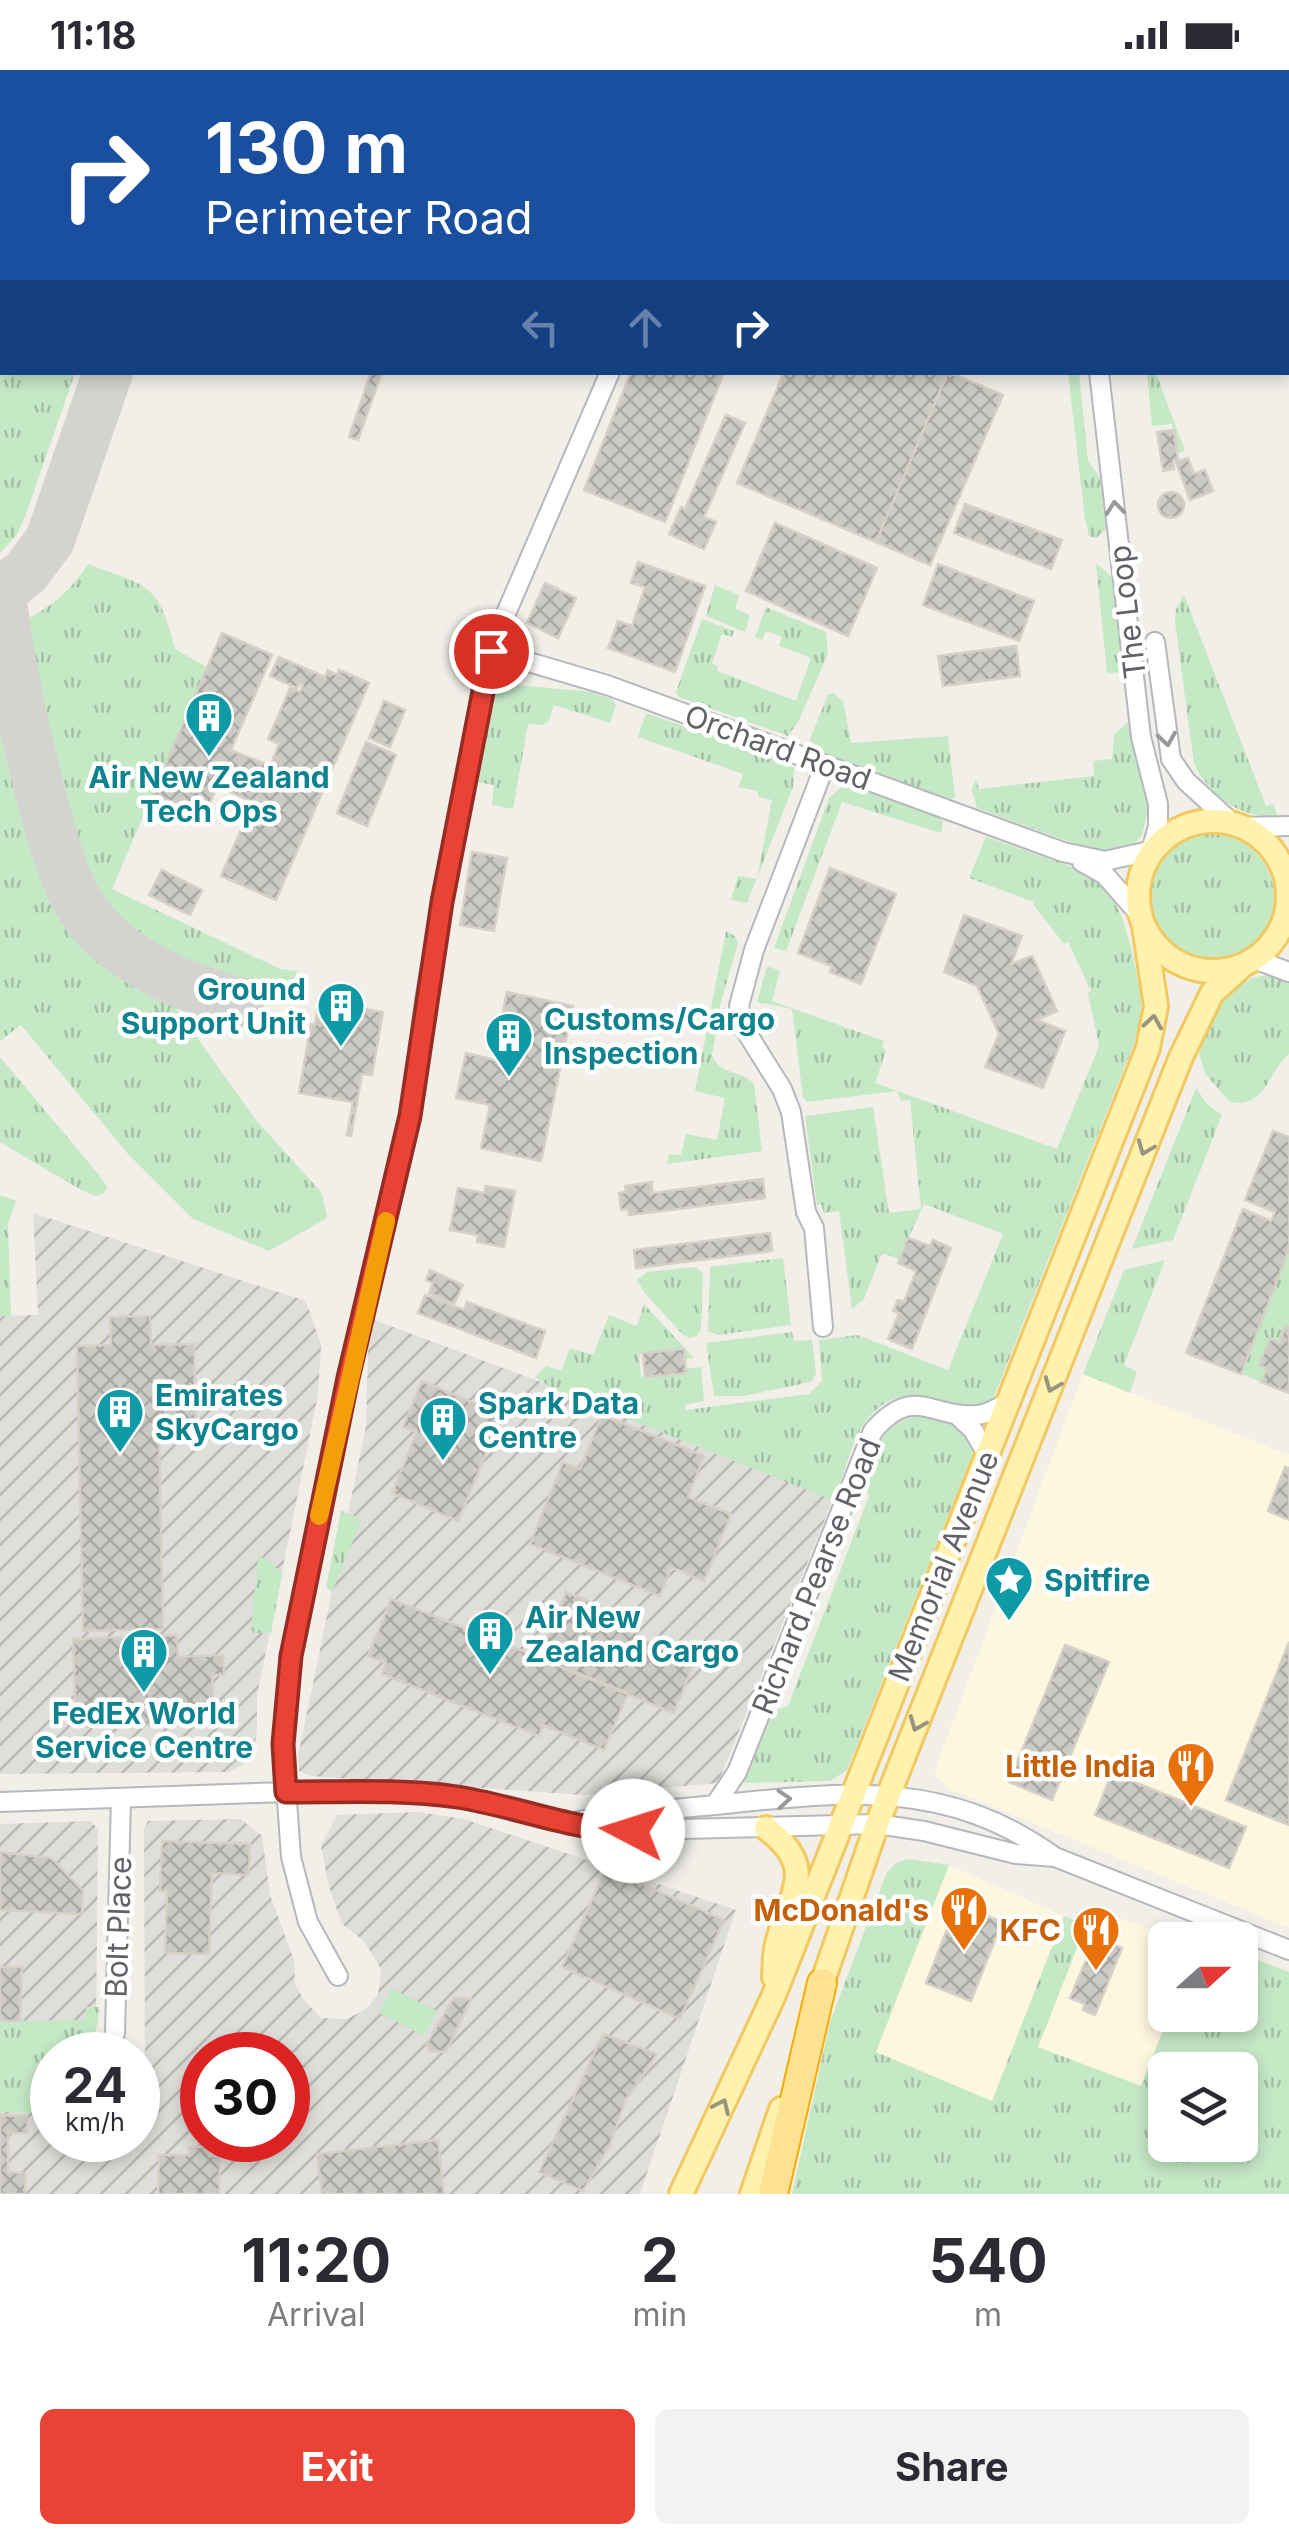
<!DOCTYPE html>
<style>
:root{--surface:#fff;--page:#f2f2f3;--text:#2b2b33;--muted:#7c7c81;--accent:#ea4335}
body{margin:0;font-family:Inter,sans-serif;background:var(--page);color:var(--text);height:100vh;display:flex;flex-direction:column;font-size:38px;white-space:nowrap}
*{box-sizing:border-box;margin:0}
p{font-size:32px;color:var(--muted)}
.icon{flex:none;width:55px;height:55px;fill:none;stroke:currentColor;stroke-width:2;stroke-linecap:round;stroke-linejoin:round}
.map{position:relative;height:2124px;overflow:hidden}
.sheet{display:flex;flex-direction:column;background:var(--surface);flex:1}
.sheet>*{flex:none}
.guide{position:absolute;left:0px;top:0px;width:1290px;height:305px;box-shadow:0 5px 15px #0003;background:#1a4fa0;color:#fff;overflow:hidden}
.needle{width:65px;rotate:69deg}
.buttons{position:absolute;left:1148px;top:1852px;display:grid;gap:20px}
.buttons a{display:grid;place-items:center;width:110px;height:110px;border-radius:15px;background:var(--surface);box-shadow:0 5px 15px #0003;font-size:50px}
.speed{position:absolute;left:30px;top:1962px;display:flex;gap:20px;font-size:50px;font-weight:700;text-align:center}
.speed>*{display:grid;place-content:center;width:130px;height:130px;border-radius:50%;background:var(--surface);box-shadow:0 5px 15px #0003;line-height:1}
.speed small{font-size:25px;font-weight:400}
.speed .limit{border:15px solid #d22;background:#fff;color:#111}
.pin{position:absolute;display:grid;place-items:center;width:85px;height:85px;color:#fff;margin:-42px;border:5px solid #fff;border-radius:50%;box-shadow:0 2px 10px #0007}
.me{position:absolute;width:110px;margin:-55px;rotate:275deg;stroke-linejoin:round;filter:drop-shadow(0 0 8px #0008)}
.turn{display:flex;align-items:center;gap:35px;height:210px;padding:0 40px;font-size:45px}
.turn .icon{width:130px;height:130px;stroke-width:2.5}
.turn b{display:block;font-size:70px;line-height:85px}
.lanes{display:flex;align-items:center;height:95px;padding:0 40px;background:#0003;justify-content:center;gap:50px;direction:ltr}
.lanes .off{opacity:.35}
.eta{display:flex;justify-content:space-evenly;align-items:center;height:170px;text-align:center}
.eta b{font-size:60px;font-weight:700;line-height:70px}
.button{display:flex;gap:20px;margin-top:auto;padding:20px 40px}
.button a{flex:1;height:115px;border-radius:15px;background:var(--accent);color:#fff;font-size:40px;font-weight:700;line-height:115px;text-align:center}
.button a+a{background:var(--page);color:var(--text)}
.status{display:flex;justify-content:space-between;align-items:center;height:70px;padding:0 50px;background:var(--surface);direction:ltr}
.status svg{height:28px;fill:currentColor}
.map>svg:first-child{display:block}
.commercial{fill:#fef7e0}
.industrial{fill:url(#industrial-furrows);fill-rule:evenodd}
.grass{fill:url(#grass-tufts);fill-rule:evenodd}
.garden{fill:#c5e8c5}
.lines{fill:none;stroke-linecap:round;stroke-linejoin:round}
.taxiway{stroke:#d4d3d0;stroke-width:50}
.building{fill:url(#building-cross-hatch);stroke:#d6d1c6;stroke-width:2.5}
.minor-casing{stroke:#b5b8bc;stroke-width:22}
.major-casing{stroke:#f2c960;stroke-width:28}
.highway-casing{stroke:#f9ab00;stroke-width:32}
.minor{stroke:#fff;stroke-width:18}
.major{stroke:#fff2af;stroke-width:22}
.highway{stroke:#fde293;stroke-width:28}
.oneway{stroke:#979a9d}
.oneway2{stroke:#979581}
.route-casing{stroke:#982c22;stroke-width:25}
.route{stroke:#ea4335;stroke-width:18}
.slow{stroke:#f59e0b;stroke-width:18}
.labels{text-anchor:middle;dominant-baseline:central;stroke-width:9;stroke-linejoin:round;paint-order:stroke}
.street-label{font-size:30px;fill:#5f6368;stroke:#fff}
.culture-label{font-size:30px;font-weight:bold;fill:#0d838f;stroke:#fff;text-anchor:start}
.food-label{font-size:30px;font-weight:bold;fill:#c56008;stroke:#fff;text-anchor:end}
</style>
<div class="status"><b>11:18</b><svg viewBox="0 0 49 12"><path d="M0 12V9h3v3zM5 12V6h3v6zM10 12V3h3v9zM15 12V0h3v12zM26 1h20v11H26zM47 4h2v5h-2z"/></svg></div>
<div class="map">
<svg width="1289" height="2124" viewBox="0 0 1289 2124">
<defs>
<pattern id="industrial-furrows" width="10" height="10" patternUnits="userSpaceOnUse" patternTransform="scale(2.5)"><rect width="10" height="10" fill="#e0deda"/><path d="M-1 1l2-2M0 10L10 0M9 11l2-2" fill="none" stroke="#b9b8b5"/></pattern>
<pattern id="grass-tufts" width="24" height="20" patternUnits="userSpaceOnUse" patternTransform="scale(2.5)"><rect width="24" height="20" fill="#c5e8c5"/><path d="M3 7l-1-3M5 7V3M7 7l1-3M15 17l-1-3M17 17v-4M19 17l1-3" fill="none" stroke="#a3c0a4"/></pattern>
<pattern id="building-cross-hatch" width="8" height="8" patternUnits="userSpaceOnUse" patternTransform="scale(2.5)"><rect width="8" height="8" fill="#cccac5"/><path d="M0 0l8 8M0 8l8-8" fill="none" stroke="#a9a8a4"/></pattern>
</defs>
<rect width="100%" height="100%" fill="#f1efe8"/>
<!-- commercial -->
<path class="commercial" d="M1083,1304L1289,1385V1858L950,1719L936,1707L935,1700Z
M949,1795L1064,1846L992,2031L875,1983Z
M1115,1846L1180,1870H1165V1945H1169L1141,2016L1037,1978L1086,1855Z"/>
<!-- industrial -->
<path class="industrial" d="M33,1143L306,1231L321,1275L318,1325L257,1625V1662L252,1689L229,1702L0,1704V1246L38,1245Z
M369,1248L836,1422L718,1713L583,1725L311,1706L299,1701L298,1686L366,1356Z
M418,1742L464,1749L736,1840L640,2124H0V1754L91,1751L98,1759L96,1958L52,1985V2070H138V2019L145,2006L144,1759L148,1751L241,1749L262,1766L270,1825L294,1890L295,1914L304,1930L321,1948L347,1949L366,1939L378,1925L381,1899L364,1871L342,1854L328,1814L321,1776L337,1745ZM202,1985H288V2070H202Z"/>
<!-- grass -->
<path class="grass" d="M0,0H181L2,2V302L75,303L25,447L16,466L0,483Z
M1068,303H1079L1088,391L1100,408L1106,459L1096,468L1089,466L1085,449Z
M1147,303H1156L1185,381L1177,384L1172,354L1152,356Z
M1096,493L1112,507L1123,602L1107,603Z
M88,494C149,517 158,512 175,579L207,597L112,819L280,899L297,901L292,926C223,915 143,899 97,842L86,858L97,876L125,898L161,917L255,1049L322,1123L327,1148L269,1181L193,1149L128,1084L21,955L0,971V559C38,548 67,527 88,494Z
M715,515L739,525L735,539L750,545L745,562L706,546Z
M1184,525L1266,736L1273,734L1278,747C1239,748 1211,726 1194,694L1175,552L1176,539Z
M766,537L826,562L828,584L798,652L788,666L679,627L676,622L702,549L734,561L732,567L722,564L712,593L718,596L717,601L796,631L811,588L779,576L782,567L766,561L762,570L755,567Z
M506,614L592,622L612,629L616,635L610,653L554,635L548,652L542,655L528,654L513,739L492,735L494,715L476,712L493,624Z
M833,623L843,631L851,673L948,666L955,728L950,729L813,679L810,669L828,625Z
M646,643L783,691L794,698L793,717L747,833L731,830L738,806L757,809L772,730L759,727L757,721L739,717L743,704L638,667Z
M1128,652L1149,736L1142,765L1132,777L1123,782L1100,783L977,738L972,720L976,709L979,719L1094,706L1093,691L1112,689L1114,664Z
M842,717H854L940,748L943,752L941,763L842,732L786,881L774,878L829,728Z
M1148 827a63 63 0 1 1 126 0a63 63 0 1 1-126 0Z
M986,767L1085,801L1109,822L1122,847L1131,877L1142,929L1138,963L1127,991L993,1329C966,1357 912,1292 866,1351C849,1374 846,1406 832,1430L555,1320L535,1307L546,1296L561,1301L570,1278L593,1285L609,1245L637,1256L644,1234L694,1288L685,1289L683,1279L639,1284L641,1307L685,1303L686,1299L701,1297L704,1331L685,1335L686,1340L809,1324L822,1311L819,1270L857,1265L948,1300L1003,1164L924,1134L899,1189L882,1183L864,1229L852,1239L839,1141L824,1143L821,1134L817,1135L805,1046L873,1037L889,1143L921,1139L910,1030L901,1031L897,1021L807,1032L803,1027L792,939L757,932L767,896L780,901L772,931L884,971L882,977L886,981L875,1013L898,1021L1057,1079L1099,976L1088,923L1091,921L1068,872L1064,874L1033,834L1034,832L969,808Z
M726,861L735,866L738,873L721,932L712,986C720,1005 742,1000 754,1014L762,1081L667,1094L669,1084L681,1085L686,1064L717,1070L725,1028L695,1021Z
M1273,905L1289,909V984C1267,1003 1267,1038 1230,1032L1205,1004L1199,983C1212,947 1227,905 1273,905Z
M0,987L100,1106L107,1117L104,1123L96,1126L83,1121L0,1072Z
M1196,1018L1207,1034L1222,1045L1173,1170L1132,1179Z
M0,1125L16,1131L8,1154L11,1246H0Z
M1289,1179V1258L1285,1257L1279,1273L1270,1270L1259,1295L1267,1299L1261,1312L1241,1304Z
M783,1188L791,1255L718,1265L708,1261L710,1197Z
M1165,1190L1124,1295L1137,1302L1130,1323L1083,1304L1124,1200Z
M696,1197L703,1204L701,1258L697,1266L690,1268L683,1265L644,1222L637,1210L647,1202Z
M792,1262L794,1271L812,1270L816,1304L811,1312L743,1326H714L706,1273Z
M917,1346C942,1346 969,1355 973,1383L847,1700L830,1711L741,1713L773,1641L788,1636L869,1426C857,1395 884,1351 917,1346Z
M341,1441L362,1449L332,1522L326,1517Z
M258,1487L267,1488L282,1504L271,1563H253L251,1558Z
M908,1789L949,1795L876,1982L992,2031L1064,1846L1086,1855L1038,1977L1141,2016L1169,1945H1240V1883L1289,1902V2124H792L830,1952L886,1804L896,1793ZM1165,2000H1240V2075H1165Z
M86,1937H99C98,1961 95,1968 78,1985H52V2043L0,2042V1951L85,1950Z"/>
<!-- garden -->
<path class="garden" d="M391,1918L437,1941L424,1966L379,1943Z"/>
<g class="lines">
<!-- taxiway -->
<path class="taxiway" d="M211,2L212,0
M0,523L26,502L50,470L108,302
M1,523C9,593 24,658 41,726C52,764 61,807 83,840C116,889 184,919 239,932"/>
</g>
<!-- building -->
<path class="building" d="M784,0H1014L783,2Z
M371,302H382L358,370L349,367Z
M631,302H724L665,452L584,420Z
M784,302H948L876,472L737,413Z
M948,302L1003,325L930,495L876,472Z
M726,345L745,353L704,447L716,452L704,479L669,464L681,437L685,439Z
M1174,360L1178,390L1173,391L1174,399L1163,401L1157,362Z
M1188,388L1194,404L1205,400L1213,421L1190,430L1176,392Z
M1158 435a13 13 0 1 1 26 0a13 13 0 1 1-26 0Z
M965,434L1062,470L1051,499L954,463Z
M775,453L877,498L848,566L746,521Z
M638,492L705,516L675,602L608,578L618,551L632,556L645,517L631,513Z
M938,494L1034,531L1019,571L923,535Z
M545,513L576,528L558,568L527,553Z
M222,563L272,585L231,680L270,696L279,674L268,669L290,618L300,622L303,615L299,613L297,618L270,606L279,587L325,607L328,600L337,605L339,600L369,613L276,830L221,806L253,732L217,716L205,746L153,724Z
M1016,576L1020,606L943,616L938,586Z
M384,631L405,640L390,677L369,668Z
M366,672L396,685L367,756L337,743Z
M472,782L507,788L494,861L460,855Z
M830,798L896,824L861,914L830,902L832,896L798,883Z
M162,800L202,820L190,845L149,825Z
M964,845L1022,866L1011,894L1032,886L1036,894L1057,941L1037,950L1065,961L1043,1018L985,997L999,964L977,916L944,902Z
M507,922L573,936L541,1091L481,1078L490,1035L456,1028L466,983L499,991L503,969L497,968Z
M319,931L383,942L372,1005L362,1004L351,1066L347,1065L353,1032L299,1023L311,954L315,955Z
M1273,1061L1289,1067V1179L1241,1304L1186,1283L1243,1139L1271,1151L1275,1142L1245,1130Z
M763,1109L765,1128L629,1145L628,1139L621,1140L619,1123L626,1122L625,1116L652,1112V1123Z
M486,1116L515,1121L504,1177L477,1172L478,1165L450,1160L458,1118L484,1123Z
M770,1163L772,1181L636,1198L634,1180Z
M908,1168L930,1176L933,1170L951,1178L912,1279L888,1269L899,1243L893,1241L898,1230L904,1232L916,1201L898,1193Z
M430,1200L463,1215L454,1234L429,1223L433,1213L426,1210Z
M425,1225L464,1240L467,1232L545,1261L536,1288L418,1243Z
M150,1246L151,1275L194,1274L196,1362H159L163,1559L83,1561L77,1276L111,1275L110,1247Z
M1285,1256L1289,1258V1323L1261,1312L1267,1299L1259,1295L1270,1269L1279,1273Z
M684,1279L686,1303L645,1307L643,1283Z
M422,1311L502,1345L458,1451L392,1423L417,1362L403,1357Z
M602,1345L704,1386L688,1427L731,1444L704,1511L671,1497L660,1526L530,1474L563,1392L580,1399Z
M1285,1397L1289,1398V1450L1268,1441Z
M566,1522L602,1537L575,1603L539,1588Z
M391,1529L628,1623L604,1680L543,1655L539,1666L382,1604L386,1593L368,1586Z
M602,1537L641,1553L636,1567L695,1590L674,1643L575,1603Z
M177,1565L178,1587L223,1585L224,1605H212L214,1643L177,1644L178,1654L76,1657L73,1569Z
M1289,1572V1755L1226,1730Z
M1065,1575L1109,1592L1052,1730L1009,1712Z
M1112,1703L1246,1757L1229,1798L1095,1745Z
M162,1771L250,1774L249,1805L212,1803L209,1884L165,1883L167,1822L160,1821Z
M0,1782L51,1788L83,1821L82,1844L0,1840Z
M606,1798L724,1850L680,1949L562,1897Z
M957,1834L1002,1852L971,1931L926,1913Z
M1096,1867L1122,1878L1095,1945L1083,1940L1085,1934L1070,1928Z
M0,1897H22L20,1951H0Z
M454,1927L471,1929L446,1982L431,1981L426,1975Z
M603,1964L657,1984L625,2031L610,2075L583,2121L539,2102Z
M0,2045L27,2046V2063H8V2102L25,2103V2124H0Z
M438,2070L444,2124H322L317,2084Z
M189,2077H209V2086H220L219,2124H158L159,2085H189Z"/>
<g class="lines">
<!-- minor casing -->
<g class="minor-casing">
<path id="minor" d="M1099,302L1141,667L1158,734V756L1152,778
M1155,572L1171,689L1186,711L1231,752
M491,581L607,615L1063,782L1105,791L1149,781
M1243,757L1289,756
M1082,792L1105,805L1140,845
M1288,823L1289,822
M1287,840L1289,845
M1254,889L1289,902
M823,1257L814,1158L806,1142L791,1042L782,1019L745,960L739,936L754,880L825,695
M957,1345L973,1360L987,1384
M0,1732L286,1722H409L460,1727L603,1761L877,1754L924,1761L1016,1784L1055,1787
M715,1735L737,1702L873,1361C915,1313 931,1349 977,1345C988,1344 997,1338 1007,1333
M573,1752C623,1743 674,1739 725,1734C848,1721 948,1710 1055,1787L1289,1880
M338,1906L308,1852L291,1787L283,1674L291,1587L348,1308L410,1046L426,924L486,597L504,548L610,302
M107,1985L115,1963L121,1728"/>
</g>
<!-- major casing -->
<g class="major-casing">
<path id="major" d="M1138 826a75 75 0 1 1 150 0a75 75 0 1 1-150 0Z
M766,1758C820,1799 789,1822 777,1874C774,1884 775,1896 774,1907
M817,1928L877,1754L1181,987L1212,923L1243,895
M681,2124L774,1925L1148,978L1156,936L1144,856
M752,2124L781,2039"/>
</g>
<!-- highway casing -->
<g class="highway-casing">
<path id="highway" d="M773,2124L822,1913"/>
</g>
<!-- minor -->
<use href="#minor" class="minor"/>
<!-- major -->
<use href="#major" class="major"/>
<!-- highway -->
<use href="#highway" class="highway"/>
</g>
<!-- one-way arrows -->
<defs><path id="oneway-chevron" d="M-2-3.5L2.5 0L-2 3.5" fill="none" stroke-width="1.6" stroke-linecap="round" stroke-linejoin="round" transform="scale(2.5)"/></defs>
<g class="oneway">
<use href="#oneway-chevron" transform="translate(1115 438) rotate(-96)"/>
<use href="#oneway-chevron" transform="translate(1167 669) rotate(81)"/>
<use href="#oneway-chevron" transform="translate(784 1729) rotate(-4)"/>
</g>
<g class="oneway2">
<use href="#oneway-chevron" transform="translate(1153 952) rotate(-81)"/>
<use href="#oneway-chevron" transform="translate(1145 1078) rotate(112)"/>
<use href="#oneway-chevron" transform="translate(1052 1315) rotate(112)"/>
<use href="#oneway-chevron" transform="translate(917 1654) rotate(112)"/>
<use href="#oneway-chevron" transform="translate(722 2036) rotate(-65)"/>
</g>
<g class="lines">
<!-- route casing -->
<g class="route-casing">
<path id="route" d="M491,581L442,832L410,1046L348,1308L291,1586L283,1674L286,1722C343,1722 401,1719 457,1727C517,1736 573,1761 633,1761"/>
</g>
<!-- route -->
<use href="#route" class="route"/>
<!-- slow -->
<path class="slow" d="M319,1446L386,1151"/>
</g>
<!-- icons -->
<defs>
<g id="building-pin" transform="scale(2.5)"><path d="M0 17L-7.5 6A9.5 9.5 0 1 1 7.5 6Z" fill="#0f9aa8" stroke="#fff"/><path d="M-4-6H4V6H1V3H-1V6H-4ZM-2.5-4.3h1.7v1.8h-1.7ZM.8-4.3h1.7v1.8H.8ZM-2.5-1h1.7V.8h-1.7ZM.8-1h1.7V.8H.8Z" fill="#fff"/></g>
<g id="sight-pin" transform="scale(2.5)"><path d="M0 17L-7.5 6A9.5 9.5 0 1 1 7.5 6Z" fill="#0f9aa8" stroke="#fff"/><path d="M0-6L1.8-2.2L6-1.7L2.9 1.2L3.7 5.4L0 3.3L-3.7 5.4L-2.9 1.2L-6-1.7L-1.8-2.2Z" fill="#fff"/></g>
<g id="restaurant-pin" transform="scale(2.5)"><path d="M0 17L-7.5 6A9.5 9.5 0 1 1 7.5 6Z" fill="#e8710a" stroke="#fff"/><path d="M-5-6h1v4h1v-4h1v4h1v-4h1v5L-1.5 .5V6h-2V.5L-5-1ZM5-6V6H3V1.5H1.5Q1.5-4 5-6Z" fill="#fff"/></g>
</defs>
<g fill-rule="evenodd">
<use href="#building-pin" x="209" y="646"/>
<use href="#building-pin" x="341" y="936"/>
<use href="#building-pin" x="509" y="966"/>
<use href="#building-pin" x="120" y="1342"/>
<use href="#building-pin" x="443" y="1350"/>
<use href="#sight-pin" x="1009" y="1510"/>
<use href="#building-pin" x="490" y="1564"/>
<use href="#building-pin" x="144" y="1582"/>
<use href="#restaurant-pin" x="1191" y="1696"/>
<use href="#restaurant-pin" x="964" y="1840"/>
<use href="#restaurant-pin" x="1096" y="1860"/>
</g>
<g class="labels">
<!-- street labels -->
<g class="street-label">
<text transform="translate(1127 542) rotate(-97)">The Loop</text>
<text transform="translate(778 677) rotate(20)">Orchard Road</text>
<text transform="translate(943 1496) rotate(-68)">Memorial Avenue</text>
<text transform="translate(816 1506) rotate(-68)">Richard Pearse Road</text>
<text transform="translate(118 1857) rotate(-88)">Bolt Place</text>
</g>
<!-- culture labels -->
<g class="culture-label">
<text x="209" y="707" text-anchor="middle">Air New Zealand<tspan x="209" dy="34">Tech Ops</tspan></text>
<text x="306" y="919" text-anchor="end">Ground<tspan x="306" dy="34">Support Unit</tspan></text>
<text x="544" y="949">Customs/Cargo<tspan x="544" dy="34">Inspection</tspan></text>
<text x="155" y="1325">Emirates<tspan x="155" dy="34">SkyCargo</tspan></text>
<text x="478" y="1333">Spark Data<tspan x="478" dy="34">Centre</tspan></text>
<text x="1044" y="1510">Spitfire</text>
<text x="525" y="1547">Air New<tspan x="525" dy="34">Zealand Cargo</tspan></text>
<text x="144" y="1643" text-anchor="middle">FedEx World<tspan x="144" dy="34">Service Centre</tspan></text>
</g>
<!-- food labels -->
<g class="food-label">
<text x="1156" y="1696">Little India</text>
<text x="929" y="1840">McDonald's</text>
<text x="1061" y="1860">KFC</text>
</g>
</g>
</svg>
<div class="buttons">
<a><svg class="needle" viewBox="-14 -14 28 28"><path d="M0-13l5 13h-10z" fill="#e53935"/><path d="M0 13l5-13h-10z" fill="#7c7c81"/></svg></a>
<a><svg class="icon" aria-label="layers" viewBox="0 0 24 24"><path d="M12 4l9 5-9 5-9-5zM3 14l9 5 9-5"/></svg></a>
</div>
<div class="speed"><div>24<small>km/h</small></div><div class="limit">30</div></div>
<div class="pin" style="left:491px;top:581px;background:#d93025"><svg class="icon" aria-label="arrive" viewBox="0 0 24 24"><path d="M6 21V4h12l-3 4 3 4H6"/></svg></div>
<svg class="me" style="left:633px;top:1761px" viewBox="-20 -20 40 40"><circle r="19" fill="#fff"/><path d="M0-13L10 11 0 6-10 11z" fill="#ea4335"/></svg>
<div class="guide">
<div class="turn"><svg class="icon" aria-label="right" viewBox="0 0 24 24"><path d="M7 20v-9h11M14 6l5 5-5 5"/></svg><div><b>130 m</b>Perimeter Road</div></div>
<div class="lanes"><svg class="icon off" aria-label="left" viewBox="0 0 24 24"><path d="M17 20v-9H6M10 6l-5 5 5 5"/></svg><svg class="icon off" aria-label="ahead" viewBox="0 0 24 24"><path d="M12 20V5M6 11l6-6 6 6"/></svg><svg class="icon" aria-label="right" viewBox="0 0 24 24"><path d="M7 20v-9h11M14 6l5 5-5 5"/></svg></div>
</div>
</div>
<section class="sheet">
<div class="eta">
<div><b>11:20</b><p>Arrival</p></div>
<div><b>2</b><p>min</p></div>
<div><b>540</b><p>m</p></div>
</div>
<div class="button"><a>Exit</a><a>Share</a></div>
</section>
